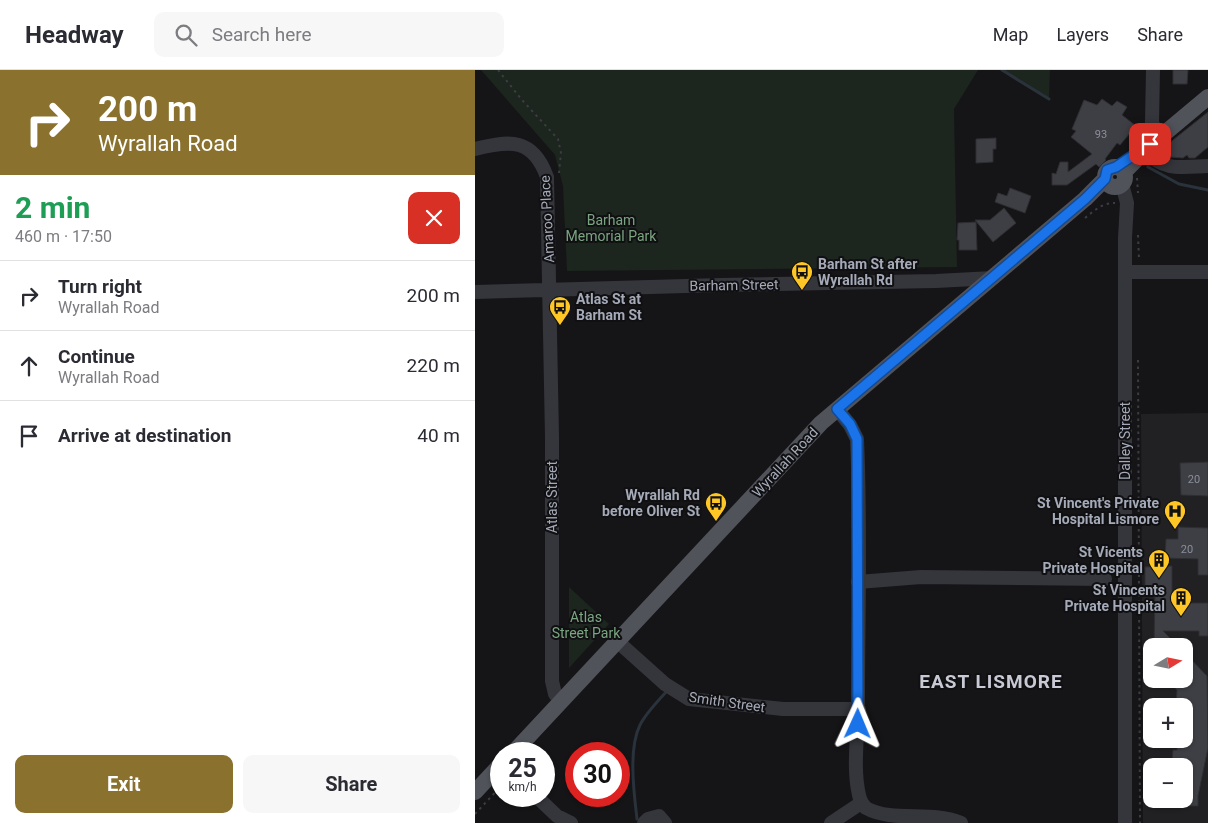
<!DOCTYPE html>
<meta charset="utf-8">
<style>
:root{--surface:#fff;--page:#f7f7f7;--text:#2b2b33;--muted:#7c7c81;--line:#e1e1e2;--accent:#8a712d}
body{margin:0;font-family:Roboto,sans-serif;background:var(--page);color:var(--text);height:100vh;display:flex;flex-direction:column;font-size:19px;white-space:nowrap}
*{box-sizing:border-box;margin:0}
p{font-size:16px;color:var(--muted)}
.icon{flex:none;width:28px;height:28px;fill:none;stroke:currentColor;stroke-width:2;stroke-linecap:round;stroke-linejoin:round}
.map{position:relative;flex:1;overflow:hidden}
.details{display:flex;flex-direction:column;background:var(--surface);width:475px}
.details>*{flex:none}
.hud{background:#8a712d;color:#fff;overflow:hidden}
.needle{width:32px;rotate:80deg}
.controls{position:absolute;left:668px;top:568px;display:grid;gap:10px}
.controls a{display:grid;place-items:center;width:50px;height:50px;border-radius:10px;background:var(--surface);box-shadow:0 1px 4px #0004;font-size:25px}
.speed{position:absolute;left:15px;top:672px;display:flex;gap:10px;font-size:25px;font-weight:700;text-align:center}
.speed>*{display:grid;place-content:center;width:65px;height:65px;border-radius:50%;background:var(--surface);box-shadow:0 1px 4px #0004;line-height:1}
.speed small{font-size:12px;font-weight:400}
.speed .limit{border:8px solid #d22;background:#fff;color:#111}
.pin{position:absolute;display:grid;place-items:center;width:42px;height:42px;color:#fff;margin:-21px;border-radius:10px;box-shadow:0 2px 8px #0006}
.me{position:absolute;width:55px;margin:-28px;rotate:1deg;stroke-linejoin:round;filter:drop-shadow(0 0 4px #0008)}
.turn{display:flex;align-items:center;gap:18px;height:105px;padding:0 15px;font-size:22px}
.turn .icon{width:65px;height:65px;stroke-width:2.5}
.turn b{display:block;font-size:35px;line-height:42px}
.round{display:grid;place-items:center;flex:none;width:52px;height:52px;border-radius:10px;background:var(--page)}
.headline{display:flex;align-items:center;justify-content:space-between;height:85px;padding:0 15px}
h1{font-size:30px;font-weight:700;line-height:38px;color:#1e9e55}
.cta{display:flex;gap:10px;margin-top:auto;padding:10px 15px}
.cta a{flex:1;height:58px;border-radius:10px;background:var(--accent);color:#fff;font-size:20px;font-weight:700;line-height:58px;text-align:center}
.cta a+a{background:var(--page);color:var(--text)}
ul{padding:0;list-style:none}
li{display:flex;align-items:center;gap:15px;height:70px;padding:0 15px;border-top:1px solid var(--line)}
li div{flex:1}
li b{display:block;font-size:19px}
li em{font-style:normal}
header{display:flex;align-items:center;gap:30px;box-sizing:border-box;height:70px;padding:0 25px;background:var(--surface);border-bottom:1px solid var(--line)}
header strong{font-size:24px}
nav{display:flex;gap:28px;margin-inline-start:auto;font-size:18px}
.search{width:350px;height:45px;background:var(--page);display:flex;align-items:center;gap:12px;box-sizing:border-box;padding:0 18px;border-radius:10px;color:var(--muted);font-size:19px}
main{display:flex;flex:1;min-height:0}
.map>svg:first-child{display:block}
.built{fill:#212124;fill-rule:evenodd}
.green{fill:#1c251e}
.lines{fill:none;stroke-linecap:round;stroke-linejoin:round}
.stream{stroke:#2a323c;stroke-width:3}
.building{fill:#3e3f44;stroke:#2f2f33}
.path{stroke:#3b3d43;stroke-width:2;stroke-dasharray:2.5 4;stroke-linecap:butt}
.minor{stroke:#35363c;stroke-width:14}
.major{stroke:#51535b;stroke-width:16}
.route-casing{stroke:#114b97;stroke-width:12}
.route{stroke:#1a73e8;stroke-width:9}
.labels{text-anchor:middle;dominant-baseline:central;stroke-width:4;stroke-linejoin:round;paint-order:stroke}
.number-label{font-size:11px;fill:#8b8f9b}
.street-label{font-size:14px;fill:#a5aab8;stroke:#101012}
.park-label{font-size:14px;fill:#7ba581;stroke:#101012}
.poi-label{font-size:14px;font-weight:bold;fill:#a5aab8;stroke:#101012;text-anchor:end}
.district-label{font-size:19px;font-weight:bold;letter-spacing:1px;fill:#c7c9d4;stroke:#101012}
</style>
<header>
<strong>Headway</strong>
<div class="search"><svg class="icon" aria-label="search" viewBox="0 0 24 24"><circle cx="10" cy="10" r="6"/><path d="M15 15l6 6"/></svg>Search here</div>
<nav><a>Map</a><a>Layers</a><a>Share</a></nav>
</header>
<main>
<section class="details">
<div class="hud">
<div class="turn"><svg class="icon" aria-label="right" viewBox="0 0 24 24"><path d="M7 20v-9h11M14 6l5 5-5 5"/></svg><div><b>200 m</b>Wyrallah Road</div></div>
</div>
<div class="headline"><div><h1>2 min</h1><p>460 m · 17:50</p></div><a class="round" style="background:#d93025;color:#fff"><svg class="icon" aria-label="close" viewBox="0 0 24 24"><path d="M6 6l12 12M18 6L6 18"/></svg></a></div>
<ul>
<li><svg class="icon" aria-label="right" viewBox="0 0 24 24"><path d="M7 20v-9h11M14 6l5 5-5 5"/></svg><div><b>Turn right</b><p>Wyrallah Road</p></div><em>200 m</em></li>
<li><svg class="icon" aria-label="ahead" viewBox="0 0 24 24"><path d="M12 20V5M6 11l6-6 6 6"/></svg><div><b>Continue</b><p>Wyrallah Road</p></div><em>220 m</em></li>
<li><svg class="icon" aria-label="arrive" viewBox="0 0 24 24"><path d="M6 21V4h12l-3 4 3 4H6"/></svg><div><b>Arrive at destination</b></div><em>40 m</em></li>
</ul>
<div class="cta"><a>Exit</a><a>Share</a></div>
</section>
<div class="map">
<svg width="733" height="753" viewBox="0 0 733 753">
<rect width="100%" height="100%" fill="#151517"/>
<!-- built -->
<path class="built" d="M733,343V753H668L666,344ZM676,576H709V609H676ZM676,636H709V669H676ZM676,696H709V729H676Z"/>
<!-- green -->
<path class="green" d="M6,0H503L479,39L482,197L92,201L88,116L80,85Z
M527,0H575L574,29Z
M94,517L134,554L94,598Z"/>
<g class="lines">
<!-- stream -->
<path class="stream" d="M527,0L574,29
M673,97L704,114L733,120
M162,749C159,723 153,679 165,655C171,643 183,631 192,621"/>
</g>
<!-- building -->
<path class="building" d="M698,0H713L712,14H698Z
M627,29L637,36L642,31L652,37L647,45L661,56L645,75L642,73L630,89L631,90L624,97L621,94L592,115H577V103L581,104L585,92H593V102L617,84L596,67L601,61L597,59L609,30L622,35Z
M733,42V77L720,88H714L712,85L708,88L695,87L688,78Z
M521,68V79H518V92L501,93V69Z
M535,118L556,126L550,143L520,132L523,123L532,126Z
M529,138L541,153L518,172L500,150H515Z
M501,152L502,180H484V170H482L483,153Z
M733,392V426L706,425L705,393Z
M703,457L733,458V505H723V489L690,488L691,469H703Z
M697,496V533H733V566H724V561H688L703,576H679L680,521H670V497Z
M709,582L732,606L733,678L723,726V736H709V696H699L700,692H697L698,680H702V669H709V636H701L702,620L690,609H709Z"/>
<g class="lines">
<!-- path -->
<path class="path" d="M23,0L47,30L83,69L86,83L84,103
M662,108L663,123
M610,148C620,140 627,133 640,133
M663,165L664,190
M663,290L665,753
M0,744L26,716"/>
<!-- minor -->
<path class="minor" d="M678,0L677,52L683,69
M0,79C35,70 58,68 72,107L77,367V611L80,624L87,631
M671,81C689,102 707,97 733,96
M647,114L652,133L650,168V753
M650,202H733
M0,222L246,215L461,211L518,208
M362,339L375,355L382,369C386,456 383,544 383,631C384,661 377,695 384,725C385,731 387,734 391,738C418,753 457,740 486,753
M383,512L446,507L630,509
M142,571L190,614L214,629L308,639H384
M61,726L82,746L96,753
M169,753L173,749L184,746L190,753
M356,753L386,733"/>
<!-- major -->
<path class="major" d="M630 107a10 10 0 1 1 20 0a10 10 0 1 1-20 0Z
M649,102L678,73L733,27
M37,684L346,353L610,129L630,109
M0,722L26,694"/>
</g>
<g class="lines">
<!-- route casing -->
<g class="route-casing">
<path id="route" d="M383,654L382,369L375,354L362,339L610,129L630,109L632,100L641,97L675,74"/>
</g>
<!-- route -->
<use href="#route" class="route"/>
</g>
<!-- icons -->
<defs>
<g id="bus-pin" transform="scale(1.125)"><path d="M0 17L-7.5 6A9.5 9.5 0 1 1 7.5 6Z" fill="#ffc725" stroke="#101012"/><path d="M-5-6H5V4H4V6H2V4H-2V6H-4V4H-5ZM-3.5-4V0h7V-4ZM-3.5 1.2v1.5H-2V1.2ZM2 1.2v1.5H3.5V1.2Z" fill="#111"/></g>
<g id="hospital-pin" transform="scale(1.125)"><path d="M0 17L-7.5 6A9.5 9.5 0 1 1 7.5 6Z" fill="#ffc725" stroke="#101012"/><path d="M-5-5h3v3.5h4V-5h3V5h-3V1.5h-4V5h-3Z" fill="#111"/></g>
<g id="building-pin" transform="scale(1.125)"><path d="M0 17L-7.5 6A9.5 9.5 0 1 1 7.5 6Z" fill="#ffc725" stroke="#101012"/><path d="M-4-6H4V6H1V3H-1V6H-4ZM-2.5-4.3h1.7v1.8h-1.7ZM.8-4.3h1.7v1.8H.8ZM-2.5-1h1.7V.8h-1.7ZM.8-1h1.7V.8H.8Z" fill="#111"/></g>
</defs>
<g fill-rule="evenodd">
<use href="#bus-pin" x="327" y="202"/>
<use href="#bus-pin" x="85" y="237"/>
<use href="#bus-pin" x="241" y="433"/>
<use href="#hospital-pin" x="700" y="441"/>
<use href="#building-pin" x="684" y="490"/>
<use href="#building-pin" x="706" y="528"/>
</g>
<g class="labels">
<!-- number labels -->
<g class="number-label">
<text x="626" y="64">93</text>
<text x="719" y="409">20</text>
<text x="712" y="479">20</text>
</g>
<!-- street labels -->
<g class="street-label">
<text transform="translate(72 149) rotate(-93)">Amaroo Place</text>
<text transform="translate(259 215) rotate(-1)">Barham Street</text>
<text transform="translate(650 371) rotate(-90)">Dalley Street</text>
<text transform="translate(310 392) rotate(-47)">Wyrallah Road</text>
<text transform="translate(77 427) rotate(-90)">Atlas Street</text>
<text transform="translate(252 632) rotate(8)">Smith Street</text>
</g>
<!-- park labels -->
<g class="park-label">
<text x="136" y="150">Barham<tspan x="136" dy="16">Memorial Park</tspan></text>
<text x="111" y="547">Atlas<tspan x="111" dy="16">Street Park</tspan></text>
</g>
<!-- poi labels -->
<g class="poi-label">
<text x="343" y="194" text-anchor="start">Barham St after<tspan x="343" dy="16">Wyrallah Rd</tspan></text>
<text x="101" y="229" text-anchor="start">Atlas St at<tspan x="101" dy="16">Barham St</tspan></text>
<text x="225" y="425">Wyrallah Rd<tspan x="225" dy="16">before Oliver St</tspan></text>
<text x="684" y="433">St Vincent's Private<tspan x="684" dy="16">Hospital Lismore</tspan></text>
<text x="668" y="482">St Vicents<tspan x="668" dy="16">Private Hospital</tspan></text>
<text x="690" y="520">St Vincents<tspan x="690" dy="16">Private Hospital</tspan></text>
</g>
<!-- district labels -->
<g class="district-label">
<text x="516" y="611">EAST LISMORE</text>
</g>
</g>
</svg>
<div class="controls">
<a><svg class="needle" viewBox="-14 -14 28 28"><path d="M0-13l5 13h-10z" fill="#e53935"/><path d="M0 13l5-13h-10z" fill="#7c7c81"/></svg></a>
<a>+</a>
<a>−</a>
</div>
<div class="speed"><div>25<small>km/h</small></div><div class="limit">30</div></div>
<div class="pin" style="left:675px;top:74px;background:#d93025"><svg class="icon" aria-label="arrive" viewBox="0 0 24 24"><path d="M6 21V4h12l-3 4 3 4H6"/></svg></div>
<svg class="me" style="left:383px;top:654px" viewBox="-20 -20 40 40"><path d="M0-17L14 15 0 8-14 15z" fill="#1a73e8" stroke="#fff" stroke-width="4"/></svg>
</div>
</main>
